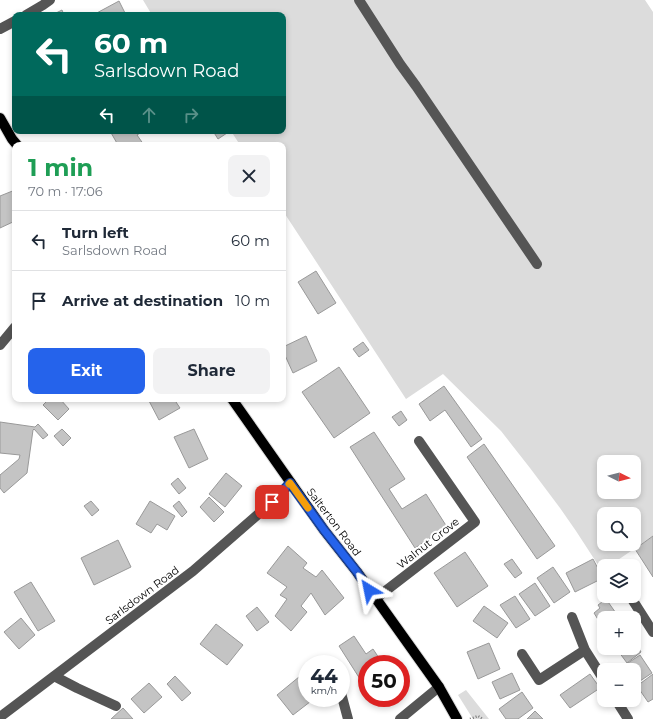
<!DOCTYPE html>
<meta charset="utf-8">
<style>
:root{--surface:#fff;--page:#f2f2f3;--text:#1f2937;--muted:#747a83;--line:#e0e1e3;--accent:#2563eb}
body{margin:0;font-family:Montserrat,sans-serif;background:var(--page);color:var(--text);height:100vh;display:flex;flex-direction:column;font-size:15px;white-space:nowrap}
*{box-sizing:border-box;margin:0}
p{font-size:13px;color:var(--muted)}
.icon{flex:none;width:22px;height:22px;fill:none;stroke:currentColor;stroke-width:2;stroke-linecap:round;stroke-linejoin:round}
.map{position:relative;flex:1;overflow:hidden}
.panel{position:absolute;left:12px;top:142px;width:274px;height:260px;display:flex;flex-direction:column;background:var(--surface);border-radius:8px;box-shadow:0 2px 6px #0003}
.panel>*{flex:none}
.hud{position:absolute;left:12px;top:12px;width:274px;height:122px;border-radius:8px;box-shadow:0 2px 6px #0003;background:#00695c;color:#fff;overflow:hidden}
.needle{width:26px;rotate:96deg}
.controls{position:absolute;left:597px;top:455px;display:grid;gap:8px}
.controls a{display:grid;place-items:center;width:44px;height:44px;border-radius:8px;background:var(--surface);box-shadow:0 2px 6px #0003;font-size:20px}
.speed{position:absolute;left:298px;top:655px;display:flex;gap:8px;font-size:20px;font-weight:700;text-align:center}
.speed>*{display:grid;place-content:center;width:52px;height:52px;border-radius:50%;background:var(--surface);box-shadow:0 2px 6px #0003;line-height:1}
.speed small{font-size:10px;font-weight:400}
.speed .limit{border:6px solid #d22;background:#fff;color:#111}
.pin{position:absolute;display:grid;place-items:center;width:34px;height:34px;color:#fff;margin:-17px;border-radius:8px;box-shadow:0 2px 6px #0006}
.me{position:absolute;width:44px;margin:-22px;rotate:325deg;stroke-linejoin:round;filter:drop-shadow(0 0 3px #0008)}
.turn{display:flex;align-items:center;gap:14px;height:84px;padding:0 16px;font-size:18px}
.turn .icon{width:52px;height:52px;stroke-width:2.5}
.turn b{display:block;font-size:28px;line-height:34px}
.lanes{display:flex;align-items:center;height:38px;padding:0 16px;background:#0003;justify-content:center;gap:20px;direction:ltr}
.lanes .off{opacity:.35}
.round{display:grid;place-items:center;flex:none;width:42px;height:42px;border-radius:8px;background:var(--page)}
.head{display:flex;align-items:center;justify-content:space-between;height:68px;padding:0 16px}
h1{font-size:24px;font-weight:700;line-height:30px;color:#1e9e55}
.action{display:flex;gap:8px;margin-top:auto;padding:8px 16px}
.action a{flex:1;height:46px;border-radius:8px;background:var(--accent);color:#fff;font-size:16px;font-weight:700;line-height:46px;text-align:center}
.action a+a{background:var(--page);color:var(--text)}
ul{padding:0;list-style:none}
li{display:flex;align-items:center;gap:12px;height:60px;padding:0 16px;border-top:1px solid var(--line)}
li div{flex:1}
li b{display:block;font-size:15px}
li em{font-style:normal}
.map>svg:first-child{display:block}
.green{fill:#dcdcdc;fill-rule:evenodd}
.building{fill:#c4c4c4;stroke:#999}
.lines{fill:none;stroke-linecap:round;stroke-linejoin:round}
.major-casing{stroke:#dbdbdb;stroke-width:12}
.path{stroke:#777;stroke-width:2.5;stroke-dasharray:1 2;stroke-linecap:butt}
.minor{stroke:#555;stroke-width:10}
.major{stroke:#000;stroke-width:10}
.route-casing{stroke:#184099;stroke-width:10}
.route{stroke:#2563eb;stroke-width:7}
.slow{stroke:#f59e0b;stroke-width:7}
.labels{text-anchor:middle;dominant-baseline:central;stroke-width:4;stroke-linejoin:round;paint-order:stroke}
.street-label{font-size:11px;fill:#000;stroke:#fff}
</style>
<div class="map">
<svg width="653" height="719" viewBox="0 0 653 719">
<rect width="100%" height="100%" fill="#fff"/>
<!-- green -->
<path class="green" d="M143,0H645L653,12V536L609,566H604V570L602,571L576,531L560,508L530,468L501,431L443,374L406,399L283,211V145H240L231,131H283V15H152ZM604,462H634V492H604ZM604,514H634V544H604Z
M466,690L489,719H473L458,695Z"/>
<!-- building -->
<path class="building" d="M119,1L126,15H93Z
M62,10L64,15H52Z
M110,131H143L137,135L144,145H118Z
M213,131H230L218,139Z
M15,190V221L0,228V196Z
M316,271L336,303L318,314L298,282Z
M306,336L317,361L293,373L283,351V347Z
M363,342L369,350L359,357L353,349Z
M339,367L370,413L334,438L302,392Z
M444,386L482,439L471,447L445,410L430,421L419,404Z
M49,399H60L69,409L58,420L43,405Z
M148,399H174L180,408L159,420Z
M401,411L407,420L399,426L392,417Z
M0,422L35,427L38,424L48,435L43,439L34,429L33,430L27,473L4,493L0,488V475L19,459L20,455L0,453Z
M62,429L71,438L63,446L54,436Z
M194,429L208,459L189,468L174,437Z
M374,432L405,479L389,489L402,509L426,494L447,527L415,548L350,447Z
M484,444L555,546L537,559L467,457Z
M226,473L242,486L225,507L209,494Z
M178,478L186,488L179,494L171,484Z
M209,497L224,512L214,522L200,507Z
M91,501L99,510L92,516L84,506Z
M150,501L175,516L167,530L157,524L151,533L136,524Z
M179,501L187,512L182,517L173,506Z
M653,536V577L635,549Z
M118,540L131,567L94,585L81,558Z
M288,546L307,563L303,568L316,577L322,570L344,598L325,615L311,593L301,606L307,612L291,631L275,616L287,599L280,595L287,587L267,573Z
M465,552L488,586L457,607L434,573Z
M512,559L522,573L515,578L504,564Z
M593,559L603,578L575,592L566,573Z
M553,567L570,592L554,603L537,578Z
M31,582L55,621L38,631L14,592Z
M535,583L550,606L535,616L519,594Z
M515,596L530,619L516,628L500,605Z
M606,599L618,616L615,618H604V625L602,626L594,613L600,608L598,605Z
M484,606L508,623L497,638L473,621Z
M257,607L269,622L257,631L246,616Z
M21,618L35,635L19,649L4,632Z
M216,624L243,645L227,665L200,644Z
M354,636L366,654L373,649L383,664H367V675L360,679L339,646Z
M634,640L641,652L627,663L616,648H634Z
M489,643L500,669L478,679L467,652Z
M640,655L652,673L634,685V670H624L622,667Z
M305,672L307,675V698H315L293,715L277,695Z
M512,673L520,690L500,699L492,682Z
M590,674L600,688L570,708L560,695Z
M653,674V699L648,702L637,686Z
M175,676L191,693L182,701L167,684Z
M149,683L162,697L144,713L131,699Z
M522,692L533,708L518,719H506L499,709Z
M123,708L133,719H111Z
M535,711L543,719H527Z"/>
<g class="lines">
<!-- major casing -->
<g class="major-casing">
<path id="major" d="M0,118L12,139L17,145
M232,399L324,530L357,572L439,687L457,719"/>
</g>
<!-- path -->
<path class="path" d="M470,719L478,716L483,719"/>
<!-- minor -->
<path class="minor" d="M359,0L400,64L416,86L537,264
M26,15L43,5L50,0
M0,29L15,21
M0,345L15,327
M630,596L653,632
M375,599L475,522L419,441
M572,617L585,650L604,680
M522,654L539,680L585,650
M54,676L77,688L116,706
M341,693L348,719
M616,700L628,719
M0,717L193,571L262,511L291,483
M400,719L439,687"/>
<!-- major -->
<use href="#major" class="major"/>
</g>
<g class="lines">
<!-- route casing -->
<g class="route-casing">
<path id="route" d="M272,502L290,483L324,530L357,572L369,590"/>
</g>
<!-- route -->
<use href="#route" class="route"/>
<!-- slow -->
<path class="slow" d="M289,484L290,483L308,508"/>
</g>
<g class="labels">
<!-- street labels -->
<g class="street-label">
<text transform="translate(334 522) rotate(53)">Salterton Road</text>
<text transform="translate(428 543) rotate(-38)">Walnut Grove</text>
<text transform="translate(142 595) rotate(-37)">Sarlsdown Road</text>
</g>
</g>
</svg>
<div class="controls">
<a><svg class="needle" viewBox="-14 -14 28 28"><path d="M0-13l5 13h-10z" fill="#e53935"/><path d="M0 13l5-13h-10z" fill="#747a83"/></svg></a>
<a><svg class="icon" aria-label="search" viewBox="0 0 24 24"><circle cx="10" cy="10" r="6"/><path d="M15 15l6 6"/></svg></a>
<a><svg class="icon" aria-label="layers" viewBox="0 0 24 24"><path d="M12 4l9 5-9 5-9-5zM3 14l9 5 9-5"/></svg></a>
<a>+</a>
<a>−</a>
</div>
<div class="speed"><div>44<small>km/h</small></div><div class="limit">50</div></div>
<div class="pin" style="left:272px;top:502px;background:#d93025"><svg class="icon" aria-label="arrive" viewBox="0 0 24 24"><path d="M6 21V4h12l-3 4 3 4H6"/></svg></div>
<svg class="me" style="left:369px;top:590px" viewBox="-20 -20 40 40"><path d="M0-17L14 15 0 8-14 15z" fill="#2563eb" stroke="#fff" stroke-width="4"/></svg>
<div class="hud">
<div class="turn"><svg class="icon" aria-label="left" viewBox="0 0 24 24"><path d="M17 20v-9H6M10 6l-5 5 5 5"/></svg><div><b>60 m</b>Sarlsdown Road</div></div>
<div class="lanes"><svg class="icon" aria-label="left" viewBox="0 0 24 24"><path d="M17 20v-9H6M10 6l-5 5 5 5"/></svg><svg class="icon off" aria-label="ahead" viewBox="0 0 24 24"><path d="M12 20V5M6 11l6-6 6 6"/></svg><svg class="icon off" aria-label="right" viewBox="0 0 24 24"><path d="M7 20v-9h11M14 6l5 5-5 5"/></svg></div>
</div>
<section class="panel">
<div class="head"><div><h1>1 min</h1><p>70 m · 17:06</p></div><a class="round"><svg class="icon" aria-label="close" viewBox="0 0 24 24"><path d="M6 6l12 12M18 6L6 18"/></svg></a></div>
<ul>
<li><svg class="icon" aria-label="left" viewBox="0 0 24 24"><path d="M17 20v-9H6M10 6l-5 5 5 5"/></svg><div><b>Turn left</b><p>Sarlsdown Road</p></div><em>60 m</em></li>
<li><svg class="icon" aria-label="arrive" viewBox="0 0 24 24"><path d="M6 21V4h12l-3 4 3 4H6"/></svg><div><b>Arrive at destination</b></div><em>10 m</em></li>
</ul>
<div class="action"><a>Exit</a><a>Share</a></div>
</section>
</div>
